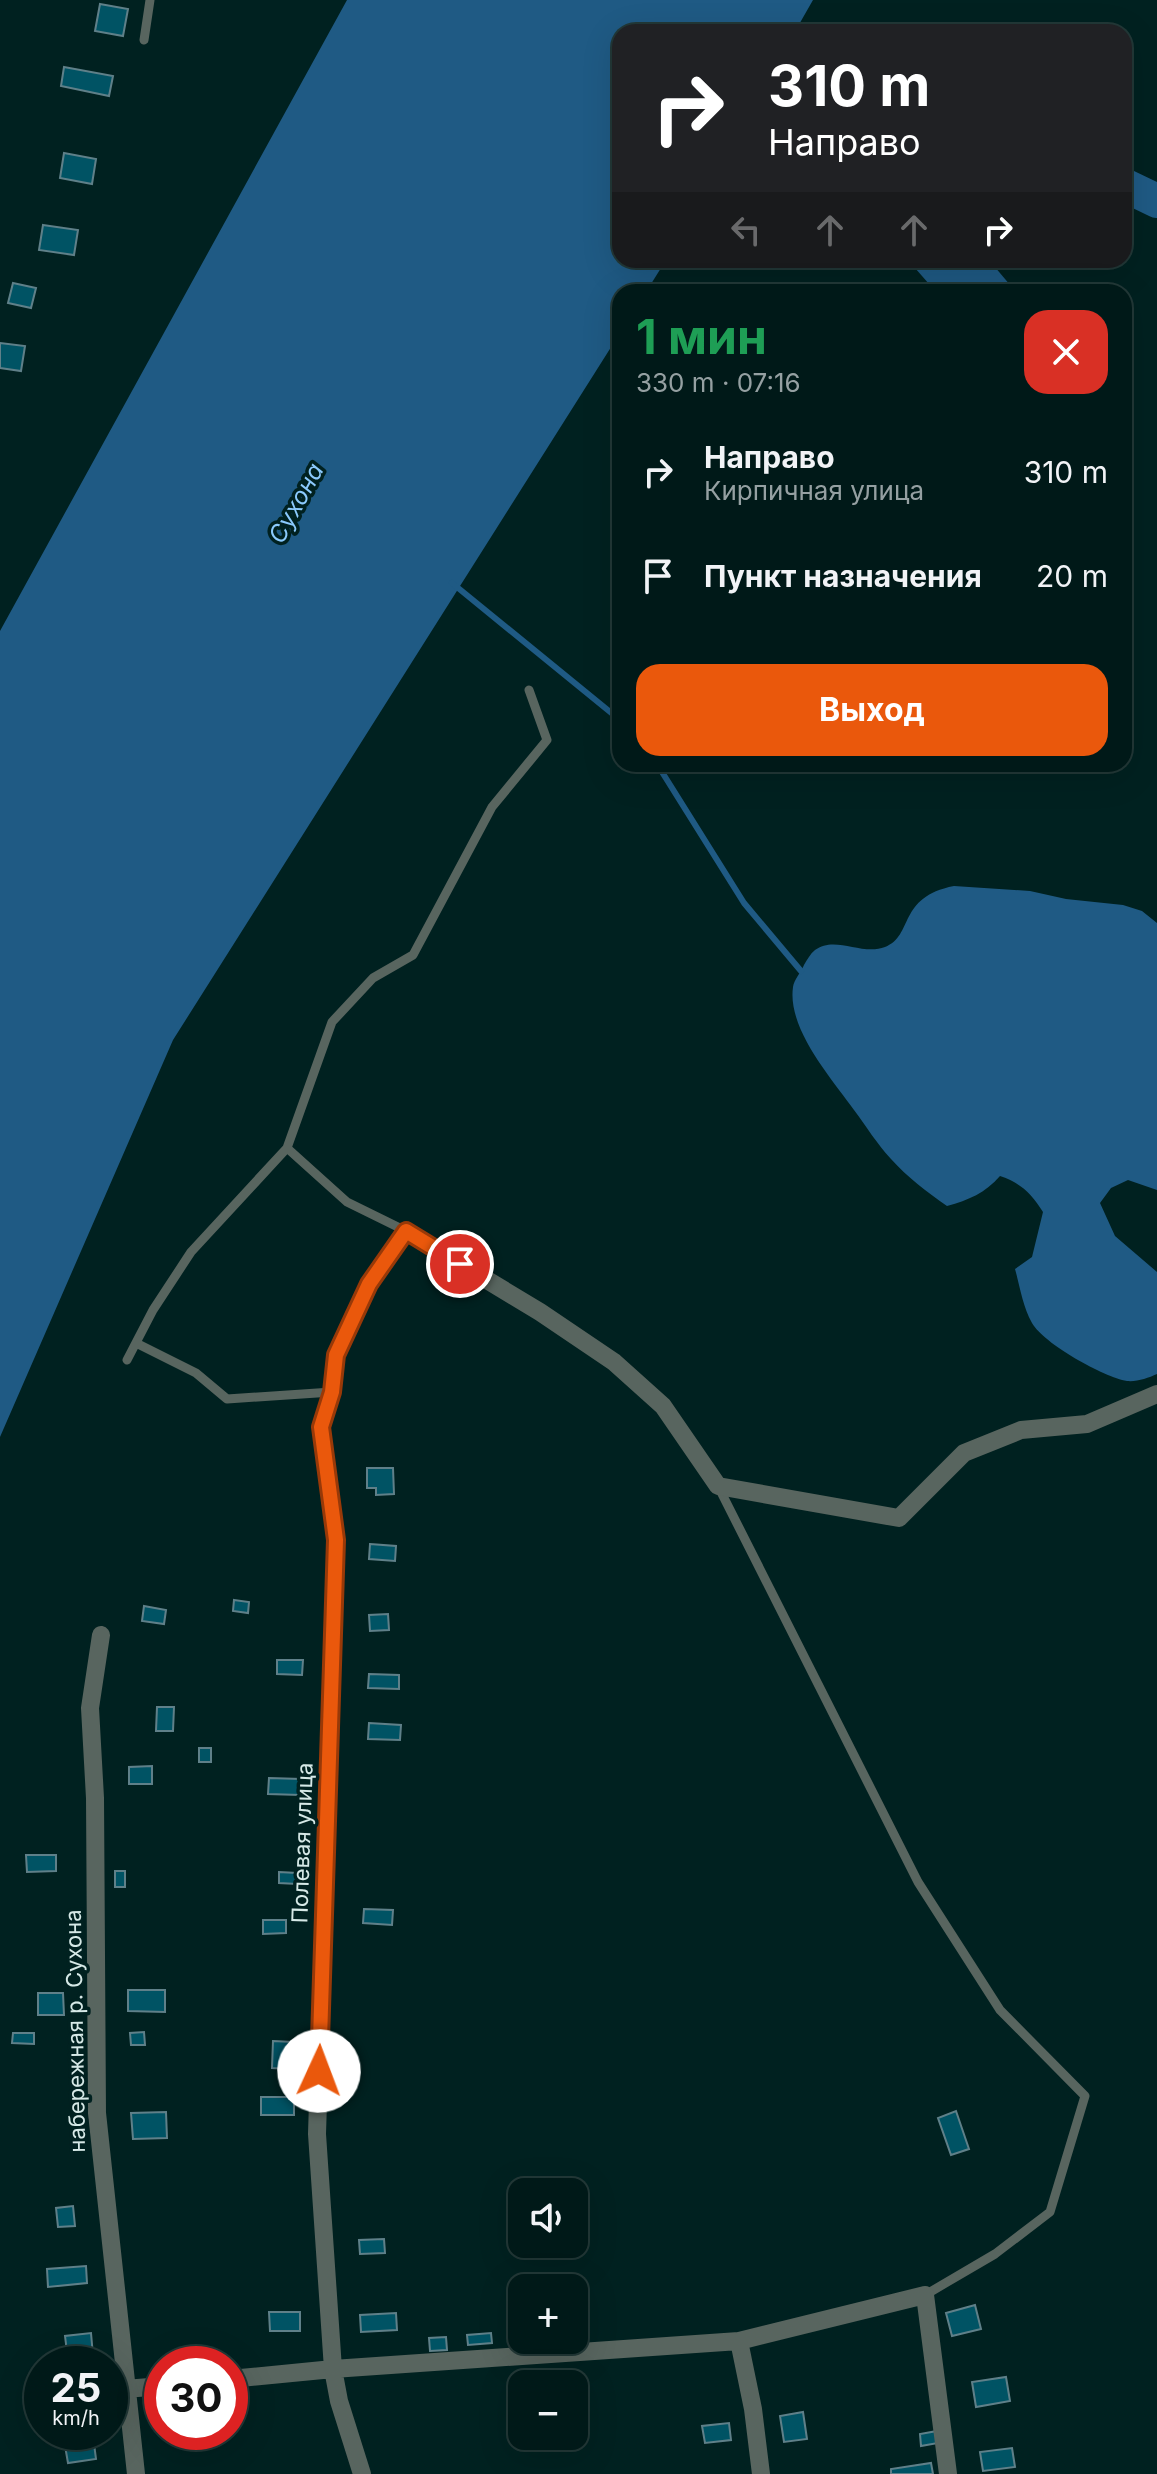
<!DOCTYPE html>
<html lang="ru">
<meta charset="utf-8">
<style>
:root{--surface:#001918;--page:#0e2625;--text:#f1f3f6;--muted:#95a0a2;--line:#223837;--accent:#ea580c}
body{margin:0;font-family:Inter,sans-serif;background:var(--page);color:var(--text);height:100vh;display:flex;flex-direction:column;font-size:30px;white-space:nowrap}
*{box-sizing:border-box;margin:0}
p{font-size:26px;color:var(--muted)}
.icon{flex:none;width:44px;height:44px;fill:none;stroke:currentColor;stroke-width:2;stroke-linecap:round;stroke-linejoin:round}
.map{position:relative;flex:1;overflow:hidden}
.drawer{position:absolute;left:612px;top:284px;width:520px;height:488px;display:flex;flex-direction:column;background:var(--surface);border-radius:24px;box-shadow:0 8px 32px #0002,0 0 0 2px var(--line)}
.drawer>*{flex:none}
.top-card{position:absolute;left:612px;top:24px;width:520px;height:244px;border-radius:24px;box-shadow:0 8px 32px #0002,0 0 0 2px var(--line);background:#202124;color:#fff;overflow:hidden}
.buttons{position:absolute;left:508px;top:2178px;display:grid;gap:16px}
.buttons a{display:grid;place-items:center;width:80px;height:80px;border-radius:16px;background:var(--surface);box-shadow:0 8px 32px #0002,0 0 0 2px var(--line);font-size:40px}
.speed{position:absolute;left:24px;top:2346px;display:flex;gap:16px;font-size:40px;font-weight:700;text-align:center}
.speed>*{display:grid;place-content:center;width:104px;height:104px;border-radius:50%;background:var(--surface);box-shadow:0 8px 32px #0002,0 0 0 2px var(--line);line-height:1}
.speed small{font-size:20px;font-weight:400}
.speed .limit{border:12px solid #d22;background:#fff;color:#111}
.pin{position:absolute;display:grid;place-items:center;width:68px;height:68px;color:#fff;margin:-34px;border:4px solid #fff;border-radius:50%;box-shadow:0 2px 8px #0007}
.me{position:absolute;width:88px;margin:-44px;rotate:2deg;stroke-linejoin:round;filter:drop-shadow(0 0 6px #0008)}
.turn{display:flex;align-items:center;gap:28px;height:168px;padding:0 24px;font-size:36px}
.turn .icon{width:104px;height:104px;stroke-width:2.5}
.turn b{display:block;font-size:56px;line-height:68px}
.lanes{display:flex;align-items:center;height:76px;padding:0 24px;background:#0003;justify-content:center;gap:40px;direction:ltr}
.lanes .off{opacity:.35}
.round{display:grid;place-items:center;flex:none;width:84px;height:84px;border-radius:24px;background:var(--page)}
.overview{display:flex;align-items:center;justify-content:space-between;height:136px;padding:0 24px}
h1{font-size:48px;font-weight:700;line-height:60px;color:#1e9e55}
.cta{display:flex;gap:16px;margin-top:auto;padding:16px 24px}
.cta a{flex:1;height:92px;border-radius:24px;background:var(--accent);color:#fff;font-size:32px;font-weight:700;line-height:92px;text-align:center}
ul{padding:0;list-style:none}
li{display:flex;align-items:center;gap:24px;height:104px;padding:0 24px}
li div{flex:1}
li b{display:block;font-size:30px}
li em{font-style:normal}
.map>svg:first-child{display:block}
.water{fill:#1f5a84}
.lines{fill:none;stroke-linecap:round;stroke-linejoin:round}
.stream{stroke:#1f5a84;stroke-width:6}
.river{stroke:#1f5a84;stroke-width:34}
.building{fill:#005364;stroke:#5f8089;stroke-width:2}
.service{stroke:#58655f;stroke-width:9}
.minor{stroke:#58655f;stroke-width:18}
.route-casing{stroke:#983908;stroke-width:20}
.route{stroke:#ea580c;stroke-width:14}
.labels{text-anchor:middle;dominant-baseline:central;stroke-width:7;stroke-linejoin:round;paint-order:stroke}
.street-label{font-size:22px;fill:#d6e9e7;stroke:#002120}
.water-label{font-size:24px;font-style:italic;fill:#8bcafd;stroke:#002120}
</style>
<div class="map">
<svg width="1157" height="2474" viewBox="0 0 1157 2474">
<rect width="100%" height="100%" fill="#002120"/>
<!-- water -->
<path class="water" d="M347,0H813L797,28L799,32H620V260H666L646,292H620V333L173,1040L0,1437V631Z
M908,260H989L1016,292H936Z
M954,886L1030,891L1066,899L1123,905L1142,911L1157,923V1190L1128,1180L1111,1188L1100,1203L1115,1236L1157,1272V1374C1148,1378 1137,1382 1127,1381C1104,1377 1044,1344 1032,1323C1023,1307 1020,1287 1015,1269L1032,1257L1043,1212C1032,1194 1021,1183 1000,1176C985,1193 969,1200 947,1206C927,1192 907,1177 891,1159C877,1144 866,1126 854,1110C832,1079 787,1029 793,987C794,980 801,972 804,965C807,960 810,954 815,950C835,935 862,956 885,947C914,936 897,897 954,886Z"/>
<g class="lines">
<!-- stream -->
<path class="stream" d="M452,583L620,720
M657,764L744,903L801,971"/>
<!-- river -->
<path class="river" d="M1124,185L1157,201"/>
</g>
<!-- building -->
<path class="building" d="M100,4L128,9L123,36L95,31Z
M64,67L113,76L109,96L61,86Z
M64,153L96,159L92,184L60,178Z
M43,225L78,230L74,255L39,250Z
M13,283L36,288L31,308L8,303Z
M0,343L25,346L21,371L0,368Z
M367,1468H393L394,1494L376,1495V1488H367Z
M370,1544L396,1546L395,1561L369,1559Z
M234,1600L249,1602L248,1613L233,1611Z
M144,1606L166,1610L164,1624L142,1621Z
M388,1614L389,1630L370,1631L369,1615Z
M277,1660H303L302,1675L277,1674Z
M369,1674L399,1675V1689L368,1688Z
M157,1707H174L173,1731H156Z
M369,1723L401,1725L400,1740L368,1739Z
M199,1748H211V1762H199Z
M152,1766V1784H129V1767Z
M269,1778L301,1779L300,1795L268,1794Z
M26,1855H56V1871L27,1872Z
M115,1871H125V1887H115Z
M279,1872L297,1873V1884L279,1883Z
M364,1909L393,1910L392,1925L363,1923Z
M263,1920H286V1933L263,1934Z
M128,1990H165V2012L128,2011Z
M38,1993H63L64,2015H38Z
M144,2032L145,2045H131L130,2033Z
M13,2033H34V2044L12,2043Z
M273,2041L293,2042L291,2069L272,2068Z
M261,2097H294V2115H261Z
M956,2111L969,2149L951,2155L938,2118Z
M166,2112L167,2138L133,2139L131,2113Z
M73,2206L75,2226L58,2227L56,2208Z
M384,2239L385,2253L360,2254L359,2240Z
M86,2266L87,2283L48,2287L47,2269Z
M975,2305L981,2329L952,2336L946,2313Z
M269,2312H300V2331H270Z
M396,2313L397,2330L361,2332L360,2315Z
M91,2333L93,2356L68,2360L65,2336Z
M491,2333L492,2343L468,2345L467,2335Z
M446,2337L447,2350L430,2351L429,2338Z
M1006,2377L1010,2401L976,2407L972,2382Z
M803,2412L807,2439L784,2442L780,2416Z
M729,2423L731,2440L705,2443L702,2426Z
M937,2431L938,2443L921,2446L920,2434Z
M93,2436L96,2459L68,2463L64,2440Z
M1012,2448L1015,2467L983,2471L980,2452Z
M931,2463L933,2474H891V2469Z"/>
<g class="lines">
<!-- service -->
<path class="service" d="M144,40L150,0
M406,1231L347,1202L287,1148L332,1022L373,978L413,955L492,807L547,740L529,690
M138,1344L196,1373L227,1399L332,1392
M127,1360L153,1310L191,1252L287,1148
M718,1486L918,1882L1000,2010L1085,2096L1050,2212L995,2254L925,2295"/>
<!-- minor -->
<path class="minor" d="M101,1635L90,1708L95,1798L97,2113L136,2474
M739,2341L753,2409L761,2474
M230,2379L333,2369L739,2341L925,2295L948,2474
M125,2389L162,2386
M362,2474L339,2401L333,2369L317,2134L336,1540L321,1427L332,1392L336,1355L369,1284L406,1231L540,1312L614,1362L663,1406L718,1486L899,1518L964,1453L1021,1430L1087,1424L1157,1394"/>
</g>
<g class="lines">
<!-- route casing -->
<g class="route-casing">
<path id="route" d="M319,2071L336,1540L321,1427L332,1392L336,1355L369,1284L406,1231L460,1264"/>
</g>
<!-- route -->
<use href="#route" class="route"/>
</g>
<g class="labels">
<!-- street labels -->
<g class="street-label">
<text transform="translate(302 1843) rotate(-88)">Полевая улица</text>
<text transform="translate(75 2031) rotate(-91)">набережная р. Сухона</text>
</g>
<!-- water labels -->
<g class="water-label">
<text transform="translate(296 503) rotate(-61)">Сухона</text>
</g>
</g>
</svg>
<div class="buttons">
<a><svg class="icon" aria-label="sound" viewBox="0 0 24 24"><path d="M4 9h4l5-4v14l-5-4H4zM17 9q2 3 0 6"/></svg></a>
<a>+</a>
<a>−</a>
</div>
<div class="speed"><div>25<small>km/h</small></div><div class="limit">30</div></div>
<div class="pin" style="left:460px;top:1264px;background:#d93025"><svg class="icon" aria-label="arrive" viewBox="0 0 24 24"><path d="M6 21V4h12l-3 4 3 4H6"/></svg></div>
<svg class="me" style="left:319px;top:2071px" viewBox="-20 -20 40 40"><circle r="19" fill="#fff"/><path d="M0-13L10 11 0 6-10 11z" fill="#ea580c"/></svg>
<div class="top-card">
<div class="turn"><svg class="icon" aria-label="right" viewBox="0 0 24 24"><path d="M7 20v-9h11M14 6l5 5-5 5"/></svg><div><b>310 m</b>Направо</div></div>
<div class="lanes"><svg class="icon off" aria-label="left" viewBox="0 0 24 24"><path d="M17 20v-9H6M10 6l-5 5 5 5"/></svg><svg class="icon off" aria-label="ahead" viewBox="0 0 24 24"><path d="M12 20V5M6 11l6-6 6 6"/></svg><svg class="icon off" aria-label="ahead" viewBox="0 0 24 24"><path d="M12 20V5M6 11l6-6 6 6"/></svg><svg class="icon" aria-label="right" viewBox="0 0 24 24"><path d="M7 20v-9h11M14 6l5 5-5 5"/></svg></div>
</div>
<section class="drawer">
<div class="overview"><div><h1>1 мин</h1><p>330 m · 07:16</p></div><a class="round" style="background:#d93025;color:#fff"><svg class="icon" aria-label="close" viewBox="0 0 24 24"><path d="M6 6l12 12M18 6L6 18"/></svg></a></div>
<ul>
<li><svg class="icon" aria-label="right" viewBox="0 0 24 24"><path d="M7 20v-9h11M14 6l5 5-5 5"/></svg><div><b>Направо</b><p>Кирпичная улица</p></div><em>310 m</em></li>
<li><svg class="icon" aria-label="arrive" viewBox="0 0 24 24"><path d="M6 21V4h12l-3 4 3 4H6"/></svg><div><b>Пункт назначения</b></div><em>20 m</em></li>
</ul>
<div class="cta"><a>Выход</a></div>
</section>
</div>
